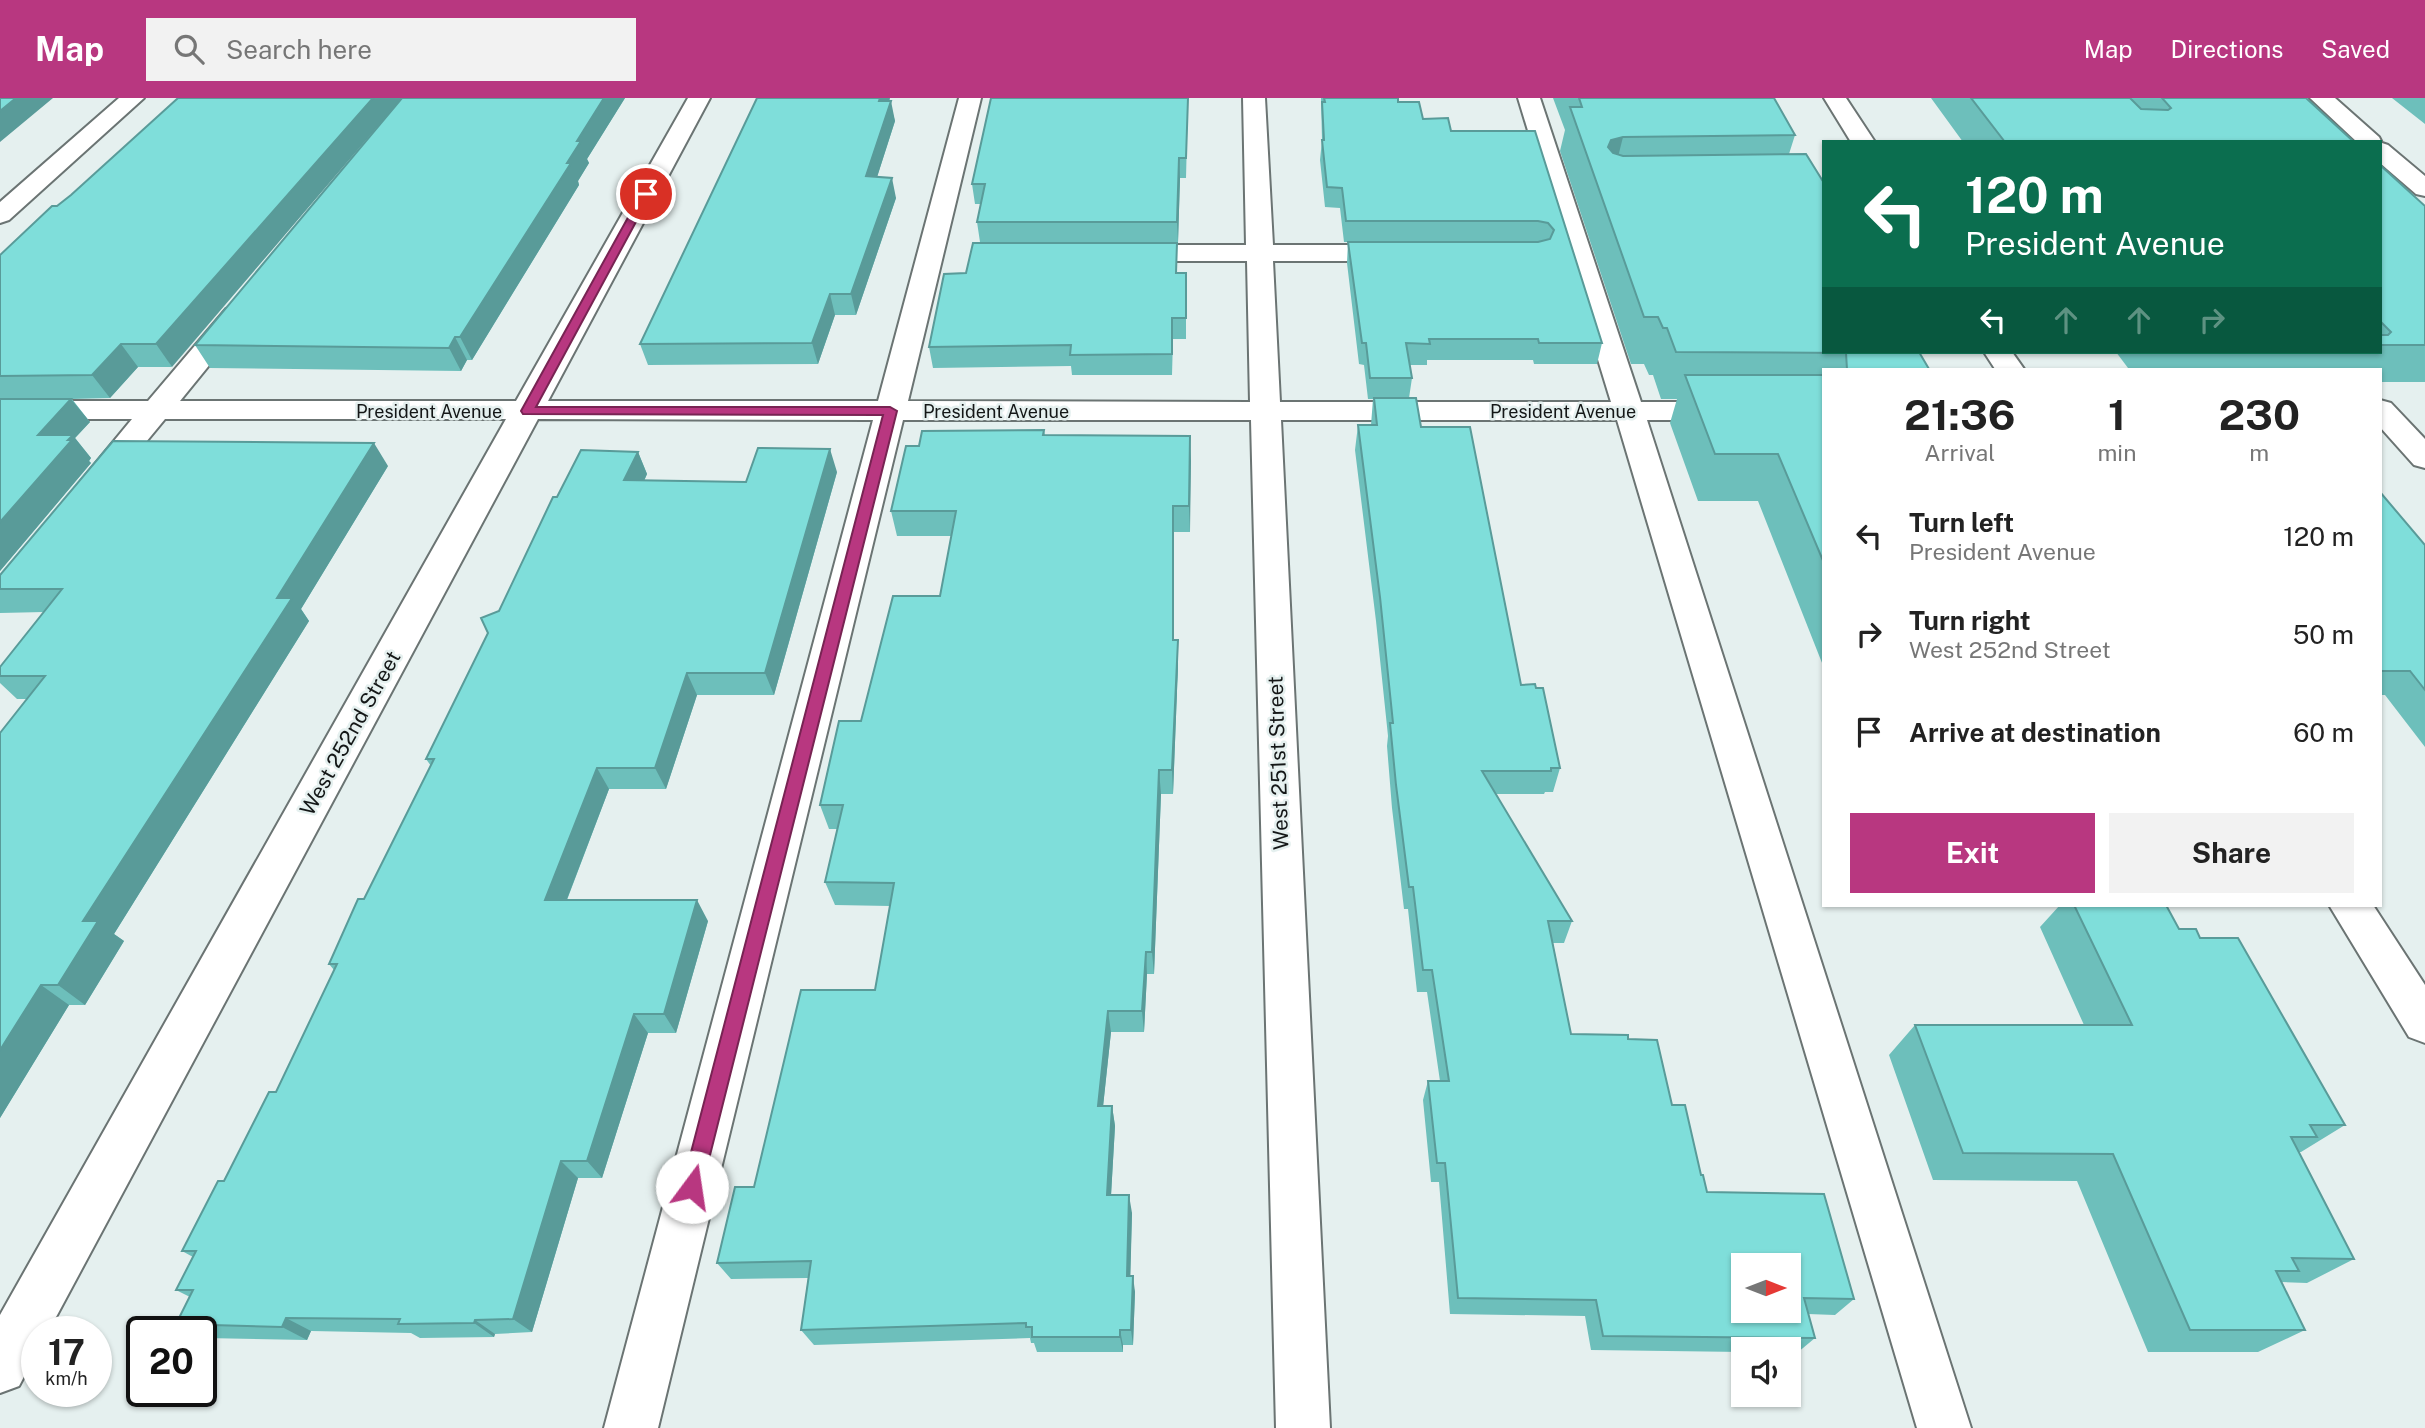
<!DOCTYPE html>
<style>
:root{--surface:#fff;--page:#f2f2f2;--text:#222;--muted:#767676;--accent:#b83780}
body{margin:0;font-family:"Public Sans",sans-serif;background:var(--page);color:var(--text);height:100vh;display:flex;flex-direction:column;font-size:26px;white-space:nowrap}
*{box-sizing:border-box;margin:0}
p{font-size:23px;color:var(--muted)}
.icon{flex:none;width:38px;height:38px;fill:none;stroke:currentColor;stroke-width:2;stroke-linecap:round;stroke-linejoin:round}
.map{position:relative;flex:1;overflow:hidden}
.details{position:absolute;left:1822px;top:270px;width:560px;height:539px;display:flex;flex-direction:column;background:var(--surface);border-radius:0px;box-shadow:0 2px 5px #0004}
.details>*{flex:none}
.guide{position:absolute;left:1822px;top:42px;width:560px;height:214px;border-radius:0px;box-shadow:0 2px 5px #0004;background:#0b6e4f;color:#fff;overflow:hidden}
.needle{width:46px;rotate:90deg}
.fabs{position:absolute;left:1731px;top:1155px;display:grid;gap:14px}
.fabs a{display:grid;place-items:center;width:70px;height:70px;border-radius:0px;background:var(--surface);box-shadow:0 2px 5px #0004;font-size:35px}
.speed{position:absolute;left:21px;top:1218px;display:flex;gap:14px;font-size:35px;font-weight:700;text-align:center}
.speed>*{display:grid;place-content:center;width:91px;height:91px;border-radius:50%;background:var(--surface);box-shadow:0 2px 5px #0004;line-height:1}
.speed small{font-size:18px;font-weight:400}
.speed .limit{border:4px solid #111;border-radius:10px;background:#fff;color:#111}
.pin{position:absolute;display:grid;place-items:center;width:60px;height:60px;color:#fff;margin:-30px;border:4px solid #fff;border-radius:50%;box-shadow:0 2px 7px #0007}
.me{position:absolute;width:77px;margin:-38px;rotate:14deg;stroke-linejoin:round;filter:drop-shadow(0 0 5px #0008)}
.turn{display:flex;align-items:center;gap:24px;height:147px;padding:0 28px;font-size:32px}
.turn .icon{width:91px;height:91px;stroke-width:2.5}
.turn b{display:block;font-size:49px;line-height:60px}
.lanes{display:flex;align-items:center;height:66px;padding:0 28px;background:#0003;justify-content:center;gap:35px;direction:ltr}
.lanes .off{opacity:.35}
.eta{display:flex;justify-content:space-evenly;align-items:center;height:119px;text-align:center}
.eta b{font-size:42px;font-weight:700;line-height:49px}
.primary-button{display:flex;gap:14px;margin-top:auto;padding:14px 28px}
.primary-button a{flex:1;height:80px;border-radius:0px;background:var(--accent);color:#fff;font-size:28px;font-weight:700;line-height:80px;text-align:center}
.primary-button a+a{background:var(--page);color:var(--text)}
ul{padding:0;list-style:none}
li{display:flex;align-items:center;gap:21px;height:98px;padding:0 28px}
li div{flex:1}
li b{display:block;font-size:26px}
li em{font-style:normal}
header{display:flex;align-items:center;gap:42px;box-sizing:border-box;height:98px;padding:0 35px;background:var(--accent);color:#fff}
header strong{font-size:33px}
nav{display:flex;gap:38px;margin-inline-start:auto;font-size:24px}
.search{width:490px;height:63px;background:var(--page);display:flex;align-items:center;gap:18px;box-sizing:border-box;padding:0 24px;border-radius:0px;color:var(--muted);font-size:26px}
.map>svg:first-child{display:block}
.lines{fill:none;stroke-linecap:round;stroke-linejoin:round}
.minor-casing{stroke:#6b7473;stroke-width:4}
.major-casing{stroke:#6b7473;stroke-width:4}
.minor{fill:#fff;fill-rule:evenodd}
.major{fill:#fff;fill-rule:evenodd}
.wall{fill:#6dbfbb}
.shaded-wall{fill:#599b99}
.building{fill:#7fdeda;stroke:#599b99;stroke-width:2;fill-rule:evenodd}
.route{fill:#b83780;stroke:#782453;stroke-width:2}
.labels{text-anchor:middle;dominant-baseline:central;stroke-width:5;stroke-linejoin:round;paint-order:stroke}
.far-street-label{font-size:18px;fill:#141717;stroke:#e5f0ef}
.street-label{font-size:21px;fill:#141717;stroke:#e5f0ef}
</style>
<header>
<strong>Map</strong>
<div class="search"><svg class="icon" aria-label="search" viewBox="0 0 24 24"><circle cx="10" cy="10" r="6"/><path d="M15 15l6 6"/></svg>Search here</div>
<nav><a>Map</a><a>Directions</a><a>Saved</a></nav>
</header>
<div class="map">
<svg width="2425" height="1330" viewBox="0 0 2425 1330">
<rect width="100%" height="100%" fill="#e5f0ef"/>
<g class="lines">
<!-- minor casing -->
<g class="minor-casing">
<path id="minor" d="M119,0H144L9,122L0,125V104Z
M688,0H710L548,303H878L959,0H981L908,303L1250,304L1247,163H1124L1115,161L1111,155L1115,149L1124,147H1246L1243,0H1265L1273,147H1399L1408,149L1412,155L1408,161L1399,163H1273L1280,304H1611L1518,0H1540L1641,304H1824V322H1647L1971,1330H1917L1617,322H1281L1330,1330H1276L1251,322H903L658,1330H604L873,322L538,321L48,1234H37V1254L19,1288L0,1295V1217L506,321H165L108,390L97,393L86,390L81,383L132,321H0V303H148L226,211L236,209L246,211L250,217L180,303H516Z
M2310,0H2335L2379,39L2382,45L2388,47L2425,78V98L2416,96L2380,65V44H2357Z
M2380,302L2391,305L2425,341V370L2414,367L2380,329Z"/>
</g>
<!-- major casing -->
<g class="major-casing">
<path id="major" d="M1824,0H1846L1875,44H1851Z
M1984,254H2012L2024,271H1995Z
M2329,807H2373L2425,887V945L2409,939Z"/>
</g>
<!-- minor -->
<use href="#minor" class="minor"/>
<!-- major -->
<use href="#major" class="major"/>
</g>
<!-- wall -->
<path class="wall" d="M402,0H625L587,61L589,65L578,83L579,87L472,262H467L461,273L210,270L195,247Z
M890,0L889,3L895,23L877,79L896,100L856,217H835L818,266L648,267L640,246Z
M1188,0L1186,80H1180L1178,144H980L977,124L981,106H975L972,86Z
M1321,0H1398V4L1423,21L1451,33H1535L1602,245L1597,266H1534L1533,262H1427V267H1410L1412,280L1409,300L1521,587L1560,670L1553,694H1545L1544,696H1496L1572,823L1564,845H1553L1571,936L1628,941L1672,1007L1707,1094L1854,1201L1835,1217L1808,1216L1815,1240L1797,1255H1788V1251H1743V1254L1591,1252L1585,1218L1450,1216L1439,1084H1431L1423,1002L1428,983H1440L1427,894H1417L1408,811H1404L1392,710L1387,648L1388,638L1376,523L1355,352L1358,327H1371L1373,301H1368L1364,267L1359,266L1347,165L1348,144H1344L1340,110L1325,109L1320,62L1322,42Z
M1553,0H1774L1795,37L1789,56L1824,254H1919L1929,271H1824V570L1758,403H1698L1670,325L1677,301H1661L1653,277H1649L1644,266H1631L1560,53L1565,32Z
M1931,0H2306L2354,44H1963Z
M2392,0H2425V26Z
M2380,67L2425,108V284H2380V271L2128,270L2116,254H2380Z
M71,97L172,269H138L110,300L72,301L90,324L75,340L91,360L89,363L91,365L0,473V157Z
M1177,165V175H1186V241H1173L1172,277H1072L1071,268L933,270L929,249L966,175Z
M1044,332L1045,337L1190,338V434H1174L1173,542H1178V567L1173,696H1161L1154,876H1147L1144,934H1111L1103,1008H1112L1115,1028L1111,1097L1132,1115L1130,1178L1135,1194L1133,1247H1123V1254H1037L1034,1245H1031L1030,1240L814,1247L801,1232L808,1180L731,1181L717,1165L754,1089L875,892L890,808L835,807L825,784L837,731H829L820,707L861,623L940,498L952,438H897L891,413L919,348Z
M638,354L647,376L644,383L746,384L837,374L774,597H697L666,691H609L567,802L708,823L676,935H648L602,1080H578L532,1234L495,1236L494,1239L420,1240L411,1235L311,1233L307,1242L204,1240L201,1239V1234H191L176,1226L190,1199L176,1192L193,1159L182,1153L276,994L334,872L329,866L364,801L431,668L426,661L499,513L557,399Z
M388,368L301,511L309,523L114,836L124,843L85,907H69L0,1020L27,601H17L0,585V569L44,514L0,515V491Z
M2380,394L2425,447V649L2385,597H2380Z
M2060,807H2166L2179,831L2200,840L2345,1027L2301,1054H2299L2354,1161L2307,1185L2282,1184L2305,1232L2258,1254H2148L2077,1083L1933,1082L1889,957L1915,927H2084L2040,829Z"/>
<!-- shaded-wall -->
<path class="shaded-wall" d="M16,0H53L0,44V13Z
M373,0H402L172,269L156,246Z
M604,0H625L587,61L589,65L578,83L579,87L472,262L460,239L567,65L577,43Z
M880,0H890L883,23L879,3Z
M891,3L895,23L871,98L866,78Z
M1623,39L1612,83L1608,49L1611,42Z
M1179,60L1180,80L1178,144L1177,124Z
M892,80L896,100L856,217L851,196Z
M830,196L835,217L818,266L812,245Z
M455,239L467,262L461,273L449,250Z
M121,246L138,269L110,300L92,277Z
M71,301L90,324L75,340L91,360L89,363L91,365L0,473V424L38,337Z
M1190,338L1191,363L1190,434L1189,408Z
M374,345L388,368L301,511L309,523L114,836L124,843L85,907L58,887L83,823L277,500Z
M830,351L837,374L774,597L765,575Z
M638,354L647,376L634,405L624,382Z
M1173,408L1174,434L1173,567Z
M1178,542V567L1173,696L1172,672Z
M687,575L697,597L666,691L655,670Z
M597,670L609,691L559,822L545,802Z
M1159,672L1161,696L1154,876L1152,854Z
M697,802L708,823L676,935L664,916Z
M1146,854L1147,876L1144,934L1142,913Z
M41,887L69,907L0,1020V952Z
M1108,913L1111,934L1101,1028L1098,1008Z
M634,916L648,935L602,1080L587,1063Z
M1112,1008L1115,1028L1110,1115L1107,1097Z
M561,1063L578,1080L532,1234L513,1221Z
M1129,1097L1132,1115L1130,1194L1127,1178Z
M1133,1178L1135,1194L1133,1247L1131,1232Z
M286,1220L311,1233L307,1242L282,1229Z
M475,1222L495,1236L494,1239L474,1225Z
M1120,1232L1123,1247V1254L1120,1239Z"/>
<!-- building -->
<path class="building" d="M0,0H16L0,13Z
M178,0H373L156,246H121L92,277L0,278V157L52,108H57L71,97Z
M402,0H604L577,43H581L567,65H571L460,239H455L449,250L195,247Z
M757,0H880L879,3H891L866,78L892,80L851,196H830L812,245L640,246Z
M991,0H1188L1186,60H1179L1177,124H977L985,86H972Z
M1324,0H1398V4H1419L1423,21L1448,20L1451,33H1535L1602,245H1539L1538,241H1429L1430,246L1406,245L1412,280H1370L1366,245H1362L1348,144H1538L1550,141L1554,132L1548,125L1538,123H1346L1342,90L1327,89L1322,42H1324L1322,4H1325Z
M1579,0H1774L1795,37L1623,39L1611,42L1608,49L1613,55L1623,58L1806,56L1824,85V254H1919L1929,271H1847L1846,255L1676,254L1667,230H1663L1658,219H1644L1570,9H1582Z
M1971,0H2130L2141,11L2168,12L2171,10L2162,0H2306L2354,44H2005Z
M2380,67L2425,108V247H2380V237H2388L2391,234L2380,223Z
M973,145H1177L1176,175H1186V220H1172V256L1070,257L1071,247L929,249L944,176L966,175Z
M1685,277H1824V465L1778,356H1715Z
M1374,300H1416L1421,329H1470L1521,587L1535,586L1536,590H1543L1560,670H1551V673H1482L1572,823H1548L1571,936L1628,937V941L1657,942L1672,1007H1685L1701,1077H1703L1707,1094L1824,1096L1854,1201L1804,1200L1815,1240L1603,1238L1596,1202L1458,1200L1445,1065H1437L1428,983H1449L1432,872H1423L1413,789H1409L1396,687L1390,625H1393L1380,499L1358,327H1377ZM1743,1167H1788V1213H1743Z
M0,301H71L38,337H73L68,342H72L0,424Z
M1044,332L1043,337L1190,338L1189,408H1173V542H1178L1172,672H1159L1152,854H1146L1142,913H1108L1098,1008H1112L1107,1097H1129L1127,1178H1133L1131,1232H1120V1239H1032V1229H1026V1225L801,1232L811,1163L717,1165L735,1089H754L801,892H875L894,785L825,784L843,707H820L839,623H861L893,498H940L956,413H891L906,348H919L922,333Z
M113,343L374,345L277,500H292L83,823H98L58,887H41L0,952V635L45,578H0V569L62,491H0V477Z
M758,350L830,351L765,575H687L655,670H597L545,802H697L664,916H634L587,1063H561L513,1221L475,1222L474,1225L398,1226L400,1221L286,1220L282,1229L176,1226L193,1192H176L196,1153H182L218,1083H224L269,994H276L337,866H329L358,801H364L434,661H426L488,535L481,520L499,513L553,399H557L581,352L638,354L624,382L746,384Z
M2380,394L2425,447V592L2410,573H2380Z
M2074,807H2166L2179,831H2196L2200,840H2238L2345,1027H2310L2317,1039H2291L2354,1161L2292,1160L2299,1173H2276L2305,1232H2190L2113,1056L1963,1055L1915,927H2132Z"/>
<!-- route -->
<path class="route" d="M646,93L651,96L536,309H890L897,313L702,1089L699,1096L692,1099L685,1096L682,1089L883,317L523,316L521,313L641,96Z"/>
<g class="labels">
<!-- far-street labels -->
<g class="far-street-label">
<text x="429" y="313">President Avenue</text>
<text x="996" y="313">President Avenue</text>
<text x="1563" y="313">President Avenue</text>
</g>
<!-- street labels -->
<g class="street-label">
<text transform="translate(350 635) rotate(-61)">West 252nd Street</text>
<text transform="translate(1278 665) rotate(-92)">West 251st Street</text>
</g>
</g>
</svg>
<div class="fabs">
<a><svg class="needle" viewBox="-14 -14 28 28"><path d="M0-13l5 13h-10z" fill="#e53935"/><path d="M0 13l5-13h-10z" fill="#767676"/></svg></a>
<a><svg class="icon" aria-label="sound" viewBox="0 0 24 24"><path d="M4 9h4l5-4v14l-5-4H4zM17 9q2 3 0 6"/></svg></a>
</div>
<div class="speed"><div>17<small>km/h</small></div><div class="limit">20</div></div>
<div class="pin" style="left:646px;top:96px;background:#d93025"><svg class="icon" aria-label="arrive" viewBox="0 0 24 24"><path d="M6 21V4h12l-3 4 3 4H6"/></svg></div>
<svg class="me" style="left:692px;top:1089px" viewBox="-20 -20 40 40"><circle r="19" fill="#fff"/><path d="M0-13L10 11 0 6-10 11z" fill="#b83780"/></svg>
<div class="guide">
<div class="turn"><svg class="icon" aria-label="left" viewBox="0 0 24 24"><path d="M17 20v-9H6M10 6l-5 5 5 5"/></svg><div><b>120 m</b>President Avenue</div></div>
<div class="lanes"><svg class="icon" aria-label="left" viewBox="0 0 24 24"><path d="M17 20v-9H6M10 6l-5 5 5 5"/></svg><svg class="icon off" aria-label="ahead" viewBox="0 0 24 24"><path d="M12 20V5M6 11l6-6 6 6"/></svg><svg class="icon off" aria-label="ahead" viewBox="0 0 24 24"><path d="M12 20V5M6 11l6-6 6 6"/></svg><svg class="icon off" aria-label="right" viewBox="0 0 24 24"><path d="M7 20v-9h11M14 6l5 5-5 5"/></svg></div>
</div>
<section class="details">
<div class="eta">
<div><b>21:36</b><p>Arrival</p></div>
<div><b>1</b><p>min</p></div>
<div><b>230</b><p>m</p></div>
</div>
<ul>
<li><svg class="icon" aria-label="left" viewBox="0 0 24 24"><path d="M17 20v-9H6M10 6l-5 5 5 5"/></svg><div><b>Turn left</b><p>President Avenue</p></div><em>120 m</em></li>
<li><svg class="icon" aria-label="right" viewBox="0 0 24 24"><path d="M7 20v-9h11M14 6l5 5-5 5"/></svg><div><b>Turn right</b><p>West 252nd Street</p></div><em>50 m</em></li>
<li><svg class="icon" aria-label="arrive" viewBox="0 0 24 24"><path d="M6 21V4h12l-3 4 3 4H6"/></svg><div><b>Arrive at destination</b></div><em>60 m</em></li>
</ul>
<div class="primary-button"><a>Exit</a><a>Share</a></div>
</section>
</div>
